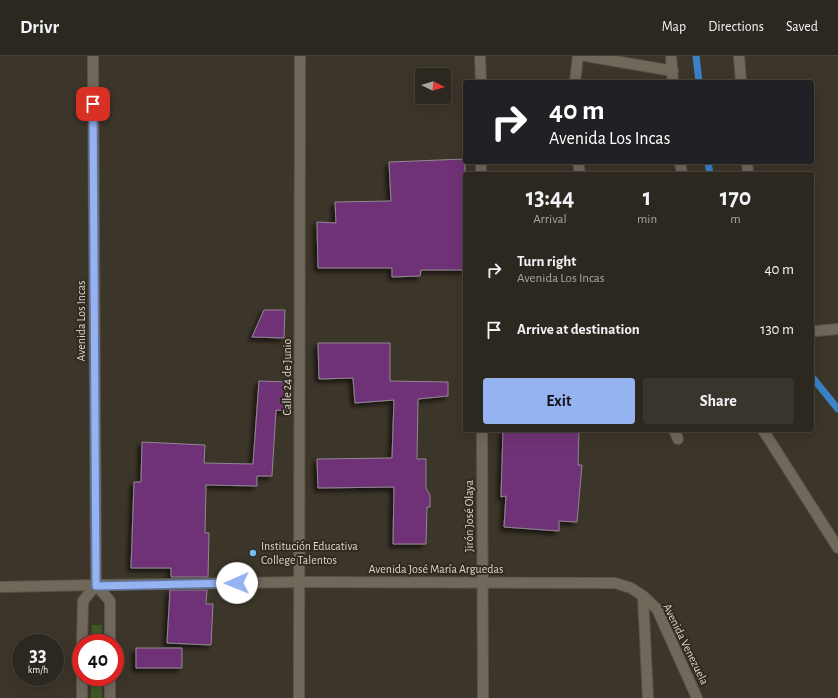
<!DOCTYPE html>
<meta charset="utf-8">
<style>
:root{--surface:#2d281f;--page:#39342c;--text:#f1f3f6;--muted:#a7a6a4;--line:#48443d;--accent:#95b2f1}
body{margin:0;font-family:"Alegreya Sans",sans-serif;background:var(--page);color:var(--text);height:100vh;display:flex;flex-direction:column;font-size:15px;white-space:nowrap}
*{box-sizing:border-box;margin:0}
p{font-size:13px;color:var(--muted)}
.icon{flex:none;width:22px;height:22px;fill:none;stroke:currentColor;stroke-width:2;stroke-linecap:round;stroke-linejoin:round}
.map{position:relative;flex:1;overflow:hidden}
.details{position:absolute;left:463px;top:116px;width:351px;height:260px;display:flex;flex-direction:column;background:var(--surface);border-radius:4px;box-shadow:0 4px 16px #0002,0 0 0 1px var(--line)}
.details>*{flex:none}
.guide{position:absolute;left:463px;top:24px;width:351px;height:84px;border-radius:4px;box-shadow:0 4px 16px #0002,0 0 0 1px var(--line);background:#202124;color:#fff;overflow:hidden}
.needle{width:26px;rotate:95deg}
.buttons{position:absolute;left:415px;top:12px;display:grid;gap:8px}
.buttons a{display:grid;place-items:center;width:36px;height:36px;border-radius:4px;background:var(--surface);box-shadow:0 4px 16px #0002,0 0 0 1px var(--line);font-size:20px}
.speed{position:absolute;left:12px;top:578px;display:flex;gap:8px;font-size:20px;font-weight:700;text-align:center}
.speed>*{display:grid;place-content:center;width:52px;height:52px;border-radius:50%;background:var(--surface);box-shadow:0 4px 16px #0002,0 0 0 1px var(--line);line-height:1}
.speed small{font-size:10px;font-weight:400}
.speed .limit{border:6px solid #d22;background:#fff;color:#111}
.pin{position:absolute;display:grid;place-items:center;width:34px;height:34px;color:#fff;margin:-17px;border-radius:8px;box-shadow:0 2px 6px #0006}
.me{position:absolute;width:44px;margin:-22px;rotate:269deg;stroke-linejoin:round;filter:drop-shadow(0 0 3px #0008)}
.turn{display:flex;align-items:center;gap:14px;height:84px;padding:0 20px;font-size:18px}
.turn .icon{width:52px;height:52px;stroke-width:2.5}
.turn b{display:block;font-size:28px;line-height:34px}
.eta{display:flex;justify-content:space-evenly;align-items:center;height:68px;text-align:center}
.eta b{font-size:24px;font-weight:600;line-height:28px}
.action{display:flex;gap:8px;margin-top:auto;padding:8px 20px}
.action a{flex:1;height:46px;border-radius:4px;background:var(--accent);color:#111;font-size:16px;font-weight:600;line-height:46px;text-align:center}
.action a+a{background:var(--page);color:var(--text)}
ul{padding:0;list-style:none}
li{display:flex;align-items:center;gap:12px;height:60px;padding:0 20px}
li div{flex:1}
li b{display:block;font-size:15px}
li em{font-style:normal}
header{display:flex;align-items:center;gap:24px;box-sizing:border-box;height:56px;padding:0 20px;background:var(--surface);border-bottom:1px solid var(--line)}
header strong{font-size:19px}
nav{display:flex;gap:22px;margin-inline-start:auto;font-size:14px}
.map>svg:first-child{display:block}
.green{fill:#415825}
.lines{fill:none;stroke-linecap:round;stroke-linejoin:round}
.stream{stroke:#3b82c8;stroke-width:7}
.building{fill:#6f3176;stroke:#928793;filter:url(#shadow)}
.street-casing{stroke:#5a544a;stroke-width:12}
.secondary-casing{stroke:#5a544a;stroke-width:12}
.street{stroke:#71685c;stroke-width:10}
.secondary{stroke:#71685c;stroke-width:10}
.route-casing{stroke:#61749d;stroke-width:10}
.route{stroke:#95b2f1;stroke-width:7}
.poi-dot{fill:#71c1f5;stroke:#322b1f;stroke-width:1.5}
.labels{text-anchor:middle;dominant-baseline:central;stroke-width:4;stroke-linejoin:round;paint-order:stroke}
.street-label{font-size:12px;fill:#dad5ce;stroke:#322b1f}
.poi-label{font-size:12px;fill:#dad5ce;stroke:#322b1f;text-anchor:start}
</style>
<header>
<strong>Drivr</strong>
<nav><a>Map</a><a>Directions</a><a>Saved</a></nav>
</header>
<div class="map">
<svg width="838" height="642" viewBox="0 0 838 642">
<defs>
<filter id="shadow"><feDropShadow dx="-3.5" dy="3.5" stdDeviation="2" flood-color="#0009"/></filter>
</defs>
<rect width="100%" height="100%" fill="#3c3529"/>
<!-- green -->
<path class="green" d="M92,569H102V587H91Z
M91,621H102V642H91Z"/>
<g class="lines">
<!-- stream -->
<path class="stream" d="M696,0L699,26
M708,106L710,118
M812,321L838,353"/>
</g>
<!-- building -->
<path class="building" d="M465,103V214H421L420,220L392,221V212H318L317,166L336,167L335,146L391,145L389,106Z
M264,254H285L284,282L252,281Z
M318,287H390V325L448,326V340L418,343L417,403H426V432L430,439V451H427L426,488H393L394,431L318,432L317,403L392,402L394,344L355,347L353,322L319,323Z
M259,325L289,326L288,355L276,354L272,420H257V430L206,429L205,477H209L208,521H171V512H131L134,426H141L142,386L205,389L204,407L253,408Z
M503,374H579L578,409H582L577,466L559,465V475L504,471L506,440L501,441Z
M170,534H207L206,548H213L211,589L167,587Z
M136,592H182V612H136Z"/>
<g class="lines">
<!-- street casing -->
<g class="street-casing">
<path id="street" d="M480,0L481,26
M586,0L673,15
M671,0L673,26
M739,0L741,26
M575,26L578,0
M481,106V118
M578,106L580,118
M680,106L682,118
M747,106L748,118
M816,275L838,273
M482,374L483,642
M674,374L678,383
M763,374L838,492
M0,531L96,529
M643,540L648,642
M299,642L300,0"/>
</g>
<!-- secondary casing -->
<g class="secondary-casing">
<path id="secondary" d="M96,529L300,526L615,527L631,532L643,540L657,553L697,642
M96,529L110,545V587
M82,587L83,545L96,529L93,0
M110,621V642
M82,642V621"/>
</g>
<!-- street -->
<use href="#street" class="street"/>
<!-- secondary -->
<use href="#secondary" class="secondary"/>
</g>
<g class="lines">
<!-- route casing -->
<g class="route-casing">
<path id="route" d="M93,48L96,530L237,527"/>
</g>
<!-- route -->
<use href="#route" class="route"/>
</g>
<!-- markers -->
<circle class="poi-dot" cx="253" cy="497" r="4"/>
<g class="labels">
<!-- street labels -->
<g class="street-label">
<text transform="translate(81 265) rotate(-90)">Avenida Los Incas</text>
<text transform="translate(287 321) rotate(-90)">Calle 24 de Junio</text>
<text transform="translate(469 460) rotate(-90)">Jirón José Olaya</text>
<text x="436" y="513">Avenida José María Arguedas</text>
<text transform="translate(686 588) rotate(64)">Avenida Venezuela</text>
</g>
<!-- poi labels -->
<g class="poi-label">
<text x="261" y="490">Institución Educativa<tspan x="261" dy="14">College Talentos</tspan></text>
</g>
</g>
</svg>
<div class="buttons">
<a><svg class="needle" viewBox="-14 -14 28 28"><path d="M0-13l5 13h-10z" fill="#e53935"/><path d="M0 13l5-13h-10z" fill="#a7a6a4"/></svg></a>
</div>
<div class="speed"><div>33<small>km/h</small></div><div class="limit">40</div></div>
<div class="pin" style="left:93px;top:48px;background:#d93025"><svg class="icon" aria-label="arrive" viewBox="0 0 24 24"><path d="M6 21V4h12l-3 4 3 4H6"/></svg></div>
<svg class="me" style="left:237px;top:527px" viewBox="-20 -20 40 40"><circle r="19" fill="#fff"/><path d="M0-13L10 11 0 6-10 11z" fill="#95b2f1"/></svg>
<div class="guide">
<div class="turn"><svg class="icon" aria-label="right" viewBox="0 0 24 24"><path d="M7 20v-9h11M14 6l5 5-5 5"/></svg><div><b>40 m</b>Avenida Los Incas</div></div>
</div>
<section class="details">
<div class="eta">
<div><b>13:44</b><p>Arrival</p></div>
<div><b>1</b><p>min</p></div>
<div><b>170</b><p>m</p></div>
</div>
<ul>
<li><svg class="icon" aria-label="right" viewBox="0 0 24 24"><path d="M7 20v-9h11M14 6l5 5-5 5"/></svg><div><b>Turn right</b><p>Avenida Los Incas</p></div><em>40 m</em></li>
<li><svg class="icon" aria-label="arrive" viewBox="0 0 24 24"><path d="M6 21V4h12l-3 4 3 4H6"/></svg><div><b>Arrive at destination</b></div><em>130 m</em></li>
</ul>
<div class="action"><a>Exit</a><a>Share</a></div>
</section>
</div>
